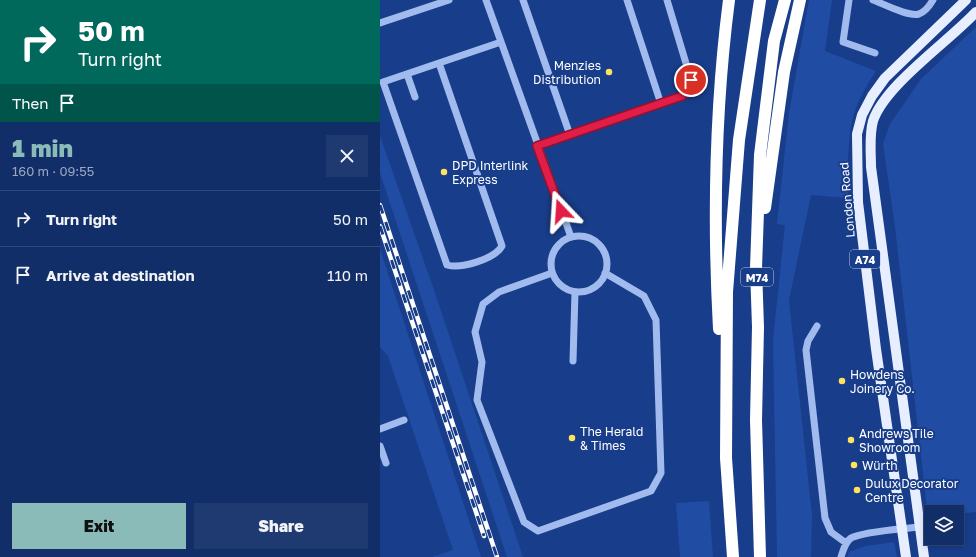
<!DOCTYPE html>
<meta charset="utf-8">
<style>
:root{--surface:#122e68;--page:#1f3a71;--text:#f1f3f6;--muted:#9ca8c0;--line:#314a7c;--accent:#8bbbb9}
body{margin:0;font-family:"Golos Text",sans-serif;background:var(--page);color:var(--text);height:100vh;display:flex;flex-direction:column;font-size:15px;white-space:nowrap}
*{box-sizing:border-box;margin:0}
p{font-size:13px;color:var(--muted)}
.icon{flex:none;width:22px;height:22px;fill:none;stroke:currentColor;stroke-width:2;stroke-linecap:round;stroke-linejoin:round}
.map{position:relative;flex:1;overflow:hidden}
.side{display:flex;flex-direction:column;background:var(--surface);width:380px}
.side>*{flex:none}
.hud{background:#00695c;color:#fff;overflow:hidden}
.buttons{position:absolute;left:544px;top:505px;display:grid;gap:8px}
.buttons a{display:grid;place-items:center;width:40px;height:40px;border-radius:0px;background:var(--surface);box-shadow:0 2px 6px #0003,0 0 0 1px var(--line);font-size:20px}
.pin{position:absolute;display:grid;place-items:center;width:34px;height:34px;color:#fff;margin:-17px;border:2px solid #fff;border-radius:50%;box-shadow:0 1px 4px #0007}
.me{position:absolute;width:44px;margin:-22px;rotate:340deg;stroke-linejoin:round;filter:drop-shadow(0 0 3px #0008)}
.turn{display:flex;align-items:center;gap:14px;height:84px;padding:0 12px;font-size:18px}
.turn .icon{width:52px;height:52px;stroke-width:2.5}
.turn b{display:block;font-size:28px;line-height:34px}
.then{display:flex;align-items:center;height:38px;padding:0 12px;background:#0003;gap:8px;font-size:15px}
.round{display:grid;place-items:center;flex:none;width:42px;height:42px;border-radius:0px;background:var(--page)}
.head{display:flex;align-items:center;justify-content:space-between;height:68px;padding:0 12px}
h1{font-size:24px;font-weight:800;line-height:30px;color:var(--accent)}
.cta{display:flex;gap:8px;margin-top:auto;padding:8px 12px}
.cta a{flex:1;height:46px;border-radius:0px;background:var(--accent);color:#111;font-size:16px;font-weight:800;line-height:46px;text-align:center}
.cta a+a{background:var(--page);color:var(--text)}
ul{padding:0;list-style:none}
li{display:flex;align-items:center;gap:12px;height:56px;padding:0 12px;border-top:1px solid var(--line)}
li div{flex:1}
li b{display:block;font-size:15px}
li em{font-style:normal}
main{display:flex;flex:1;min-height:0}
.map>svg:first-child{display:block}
.green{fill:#204da3}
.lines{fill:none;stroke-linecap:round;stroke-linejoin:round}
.minor{stroke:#a1bbee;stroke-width:7}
.major{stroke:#e7eeff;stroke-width:10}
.highway{stroke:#fff;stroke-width:12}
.rail-casing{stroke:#fff;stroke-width:4.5}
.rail{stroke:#183d8a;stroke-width:3;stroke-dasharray:9;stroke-linecap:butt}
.route-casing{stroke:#92132f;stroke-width:10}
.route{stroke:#e11d48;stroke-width:7}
.poi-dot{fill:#ffe25d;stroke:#183d8a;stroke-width:1.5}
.labels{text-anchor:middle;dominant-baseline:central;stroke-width:4;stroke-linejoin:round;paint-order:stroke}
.shield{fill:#183d8a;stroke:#bac5dc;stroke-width:1}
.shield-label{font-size:11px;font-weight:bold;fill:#fff}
.poi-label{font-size:12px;fill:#fff;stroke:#183d8a;text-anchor:start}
.street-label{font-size:12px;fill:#fff;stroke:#183d8a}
</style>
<main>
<section class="side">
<div class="hud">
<div class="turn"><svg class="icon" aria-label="right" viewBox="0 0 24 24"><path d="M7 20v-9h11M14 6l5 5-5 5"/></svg><div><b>50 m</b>Turn right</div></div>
<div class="then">Then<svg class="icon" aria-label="arrive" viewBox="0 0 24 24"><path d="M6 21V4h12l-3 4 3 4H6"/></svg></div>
</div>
<div class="head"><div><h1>1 min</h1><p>160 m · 09:55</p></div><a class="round"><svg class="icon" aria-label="close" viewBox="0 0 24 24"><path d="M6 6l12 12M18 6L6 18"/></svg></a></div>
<ul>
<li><svg class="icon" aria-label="right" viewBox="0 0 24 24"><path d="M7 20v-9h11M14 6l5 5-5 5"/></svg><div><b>Turn right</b></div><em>50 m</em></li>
<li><svg class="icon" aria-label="arrive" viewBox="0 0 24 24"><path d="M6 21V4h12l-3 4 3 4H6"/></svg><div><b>Arrive at destination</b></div><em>110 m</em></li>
</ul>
<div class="cta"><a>Exit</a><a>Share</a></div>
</section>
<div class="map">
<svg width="596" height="557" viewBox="0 0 596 557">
<rect width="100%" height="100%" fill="#183d8a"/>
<!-- green -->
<path class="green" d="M429,0H452L445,51L496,71C486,86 476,103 472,121C467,146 468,172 468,198L431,195L409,300L432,515L431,557H397L393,340L405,225L397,224L409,113Z
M596,27V512L577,514V512H551V516L548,517L515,227L503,144L510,124L541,79Z
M0,136L53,287L143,557H127L0,173Z
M0,249L101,557H52L73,550L8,356L0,347Z
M329,501L333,557H300L296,503Z
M514,542L517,557H467L469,552L486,546Z"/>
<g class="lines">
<!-- minor -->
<path class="minor" d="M106,0L191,237
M143,0L190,135
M469,0L463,42L495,53
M493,0C504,4 528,17 539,14C545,12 550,5 553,0
M0,23L69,0
M59,63L122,246C115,259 81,269 67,265L3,82L121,42
M27,74L35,97
M281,104L307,93L311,80L287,0
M157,146L281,104L247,0
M171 264a28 28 0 1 1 56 0a28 28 0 1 1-56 0Z
M172,273L119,292L103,304L95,332L102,362L97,400L144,522L158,531L271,491L281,473L276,320L264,296L225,273
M437,326L428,341L426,350L445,518L451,532L466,543
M193,361L195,292
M0,429L24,420
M0,446L6,463
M461,557C463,551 465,542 471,538C484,531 523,529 539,527"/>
<!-- major -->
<path class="major" d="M526,557L496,349L478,202L477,134L482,115L492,96L505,78L586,0
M544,557L491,167C491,152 489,136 493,121C505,85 568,42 596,12"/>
<!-- highway -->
<path class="highway" d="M385,208L404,72L420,0
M339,329C333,220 335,109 349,0
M353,557L346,458L347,292L359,140L380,0
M380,557L376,420L378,327L376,268L380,155L394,41L405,0"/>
<!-- rail casing -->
<g class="rail-casing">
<path id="rail" d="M0,205L117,557
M0,226L104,536"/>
</g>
<!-- rail -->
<use href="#rail" class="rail"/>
</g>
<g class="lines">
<!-- route casing -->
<g class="route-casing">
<path id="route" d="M181,211L157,146L302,96L309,89L311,80"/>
</g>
<!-- route -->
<use href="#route" class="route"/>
</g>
<!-- markers -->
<g class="poi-dot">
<circle cx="229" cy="72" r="4"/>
<circle cx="64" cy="172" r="4"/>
<circle cx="462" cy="381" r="4"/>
<circle cx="192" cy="438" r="4"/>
<circle cx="471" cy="440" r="4"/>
<circle cx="474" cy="465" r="4"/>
<circle cx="477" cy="490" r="4"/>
</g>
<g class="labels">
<!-- shield labels -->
<g class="shield">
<rect x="470" y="250" width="30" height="18" rx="3"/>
<rect x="361" y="268" width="32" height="18" rx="3"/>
</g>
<g class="shield-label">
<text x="485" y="259">A74</text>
<text x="377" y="277">M74</text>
</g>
<!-- poi labels -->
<g class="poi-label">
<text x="221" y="65" text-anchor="end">Menzies<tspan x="221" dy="14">Distribution</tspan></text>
<text x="72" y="165">DPD Interlink<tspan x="72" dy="14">Express</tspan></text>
<text x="470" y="374">Howdens<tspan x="470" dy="14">Joinery Co.</tspan></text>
<text x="200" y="431">The Herald<tspan x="200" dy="14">&amp; Times</tspan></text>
<text x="479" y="433">Andrews Tile<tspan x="479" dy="14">Showroom</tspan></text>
<text x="482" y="465">Würth</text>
<text x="485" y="483">Dulux Decorator<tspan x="485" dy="14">Centre</tspan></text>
</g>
<!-- street labels -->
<g class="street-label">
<text transform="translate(467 200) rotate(-95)">London Road</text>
</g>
</g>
</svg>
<div class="buttons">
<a><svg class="icon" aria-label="layers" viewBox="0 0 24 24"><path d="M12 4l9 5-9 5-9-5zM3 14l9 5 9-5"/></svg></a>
</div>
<div class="pin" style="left:311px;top:80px;background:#d93025"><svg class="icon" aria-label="arrive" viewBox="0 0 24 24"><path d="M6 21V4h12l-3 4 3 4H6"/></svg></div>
<svg class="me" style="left:181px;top:211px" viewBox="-20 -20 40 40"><path d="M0-17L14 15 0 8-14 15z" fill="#e11d48" stroke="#fff" stroke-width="4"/></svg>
</div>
</main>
